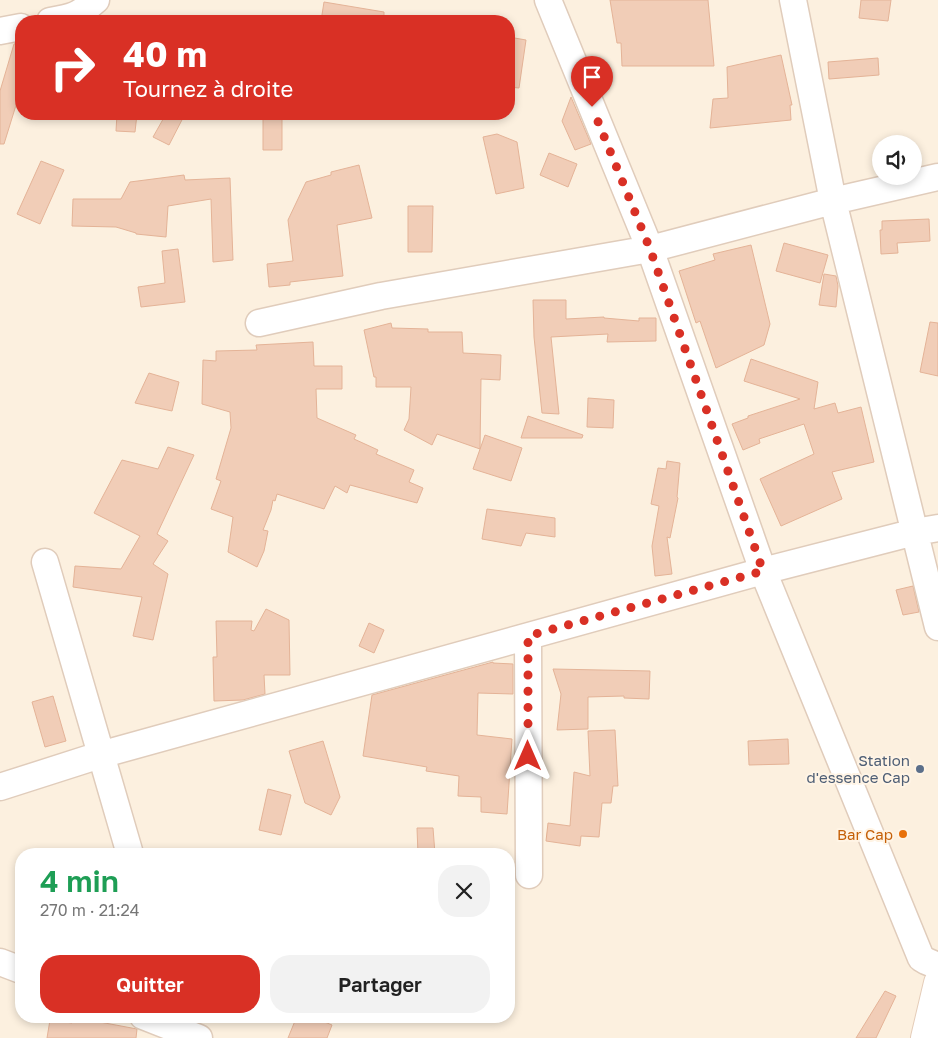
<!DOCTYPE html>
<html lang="fr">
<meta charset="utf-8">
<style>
:root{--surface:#fff;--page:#f2f2f2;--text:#222;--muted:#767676;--accent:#d93025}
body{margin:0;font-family:"Golos Text",sans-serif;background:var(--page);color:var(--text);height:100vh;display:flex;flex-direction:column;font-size:19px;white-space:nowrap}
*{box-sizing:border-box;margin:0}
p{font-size:16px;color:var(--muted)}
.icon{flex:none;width:28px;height:28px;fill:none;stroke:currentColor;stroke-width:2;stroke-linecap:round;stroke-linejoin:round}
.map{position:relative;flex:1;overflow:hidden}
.drawer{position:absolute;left:15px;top:848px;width:500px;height:175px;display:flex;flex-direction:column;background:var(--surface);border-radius:20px;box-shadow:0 2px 8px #0003}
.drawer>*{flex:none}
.guide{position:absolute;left:15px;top:15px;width:500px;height:105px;border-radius:20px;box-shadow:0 2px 8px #0003;background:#d93025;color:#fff;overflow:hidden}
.tools{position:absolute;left:872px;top:135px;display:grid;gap:10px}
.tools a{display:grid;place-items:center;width:50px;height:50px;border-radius:50%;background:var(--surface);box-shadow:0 2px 8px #0003;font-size:25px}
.pin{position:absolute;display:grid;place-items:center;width:42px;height:42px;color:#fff;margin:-51px -21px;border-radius:50% 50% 50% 0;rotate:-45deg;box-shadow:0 0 5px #0007}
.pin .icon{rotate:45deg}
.me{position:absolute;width:55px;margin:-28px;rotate:0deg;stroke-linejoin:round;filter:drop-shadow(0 0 4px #0008)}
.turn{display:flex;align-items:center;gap:18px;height:105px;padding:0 25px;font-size:22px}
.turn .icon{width:65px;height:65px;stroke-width:2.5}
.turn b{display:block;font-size:35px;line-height:42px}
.round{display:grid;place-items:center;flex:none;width:52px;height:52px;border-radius:20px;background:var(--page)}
.headline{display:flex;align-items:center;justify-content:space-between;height:85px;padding:0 25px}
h1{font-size:30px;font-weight:600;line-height:38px;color:#1e9e55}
.button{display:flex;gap:10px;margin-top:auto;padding:10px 25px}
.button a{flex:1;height:58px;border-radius:20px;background:var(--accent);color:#fff;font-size:20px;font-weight:600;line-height:58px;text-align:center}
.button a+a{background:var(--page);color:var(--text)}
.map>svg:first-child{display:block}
.building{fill:#f1cdb7;stroke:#e4b397}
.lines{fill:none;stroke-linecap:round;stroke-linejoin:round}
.street-casing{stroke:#e0ccbb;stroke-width:29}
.secondary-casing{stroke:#e5cdb9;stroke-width:30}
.street{stroke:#fff;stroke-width:26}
.secondary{stroke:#fff;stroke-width:28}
.route{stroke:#d93025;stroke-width:9;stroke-dasharray:0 16.2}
.service-dot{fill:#5c6f8a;stroke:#fff4e5;stroke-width:2}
.food-dot{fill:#e8710a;stroke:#fff4e5;stroke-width:2}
.labels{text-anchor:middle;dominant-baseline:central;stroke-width:4;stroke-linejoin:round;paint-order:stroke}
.service-label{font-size:15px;fill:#4e5e75;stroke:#fff4e5;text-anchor:end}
.food-label{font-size:15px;fill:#c56008;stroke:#fff4e5;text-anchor:end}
</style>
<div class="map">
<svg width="938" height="1038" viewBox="0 0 938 1038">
<rect width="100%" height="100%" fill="#fcf0df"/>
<!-- building -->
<path class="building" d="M610,0H708L714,66H622L621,43H617Z
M861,0H891L888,21L859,18Z
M324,2L384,12V21H321Z
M509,37L526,40L519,88L509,87Z
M21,42V89L4,144H0V91L14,44Z
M781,55L792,105H790L791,120L710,128L713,99L728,98L727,67Z
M878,58L879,75L829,79L828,62Z
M571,97L591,144L575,150L562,121Z
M117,114H137L135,132L116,131Z
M166,114H185L169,145L153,137Z
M263,114H282V150H263Z
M497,134L517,142L524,188L496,194L483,137Z
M549,153L577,164L568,187L540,175Z
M41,161L64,170L40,224L17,214Z
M359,165L372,218L337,225L343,276L290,282V285L269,287L267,264L293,261L288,220L306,182L331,175V172Z
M184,175L185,180L230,178L233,260L213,262L211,199L168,206L166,237L136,234V233L116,227L72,226L73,199H121L130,182Z
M408,206H433L432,252H408Z
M929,219L930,241L897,243L898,253L881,254L880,230H882V221Z
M784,243L828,255L820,283L776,271Z
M751,245L770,324L764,345L716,368L700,321L696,323L679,271L715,260L713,254Z
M178,249L185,302L141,307L138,287L165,283L162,251Z
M824,274L836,276L838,286L836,307L819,305Z
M533,300H566V319L604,317V318L639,321V318H656V341L607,342L608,334L551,337L559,414L542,413L534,337Z
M930,322L938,323V376L920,372Z
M391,323L392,328L428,329V332H462L463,353L501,355L500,380L481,379L480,449L437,434L432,445L404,430L409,419L411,387H376V377H374L364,330Z
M313,342L314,366H342V389H316L317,418L356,435L354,439L378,450L376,454L414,470L409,482L423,488L417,503L350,485L347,493L335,486L324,509L277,494L275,501L273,500L271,510L263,530L268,531L264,551L257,567L228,552L233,517L211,509L221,481L216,479L231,428L230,412L202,404L203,360L216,361V351L257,350L256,345Z
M751,359L818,382L814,409L835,403L838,413L861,407L874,462L832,472L842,499L781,526L760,479L814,454L804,424L759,439L760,443L743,450L732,424L748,418V416L800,399L744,381Z
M149,373L179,382L172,411L135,403Z
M588,398L614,400L613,428L587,427Z
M528,416L583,435L582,438H521Z
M485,435L522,448L511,481L473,469Z
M168,447L194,455L157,534L168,541L153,564L168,574L153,640L133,636L142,597L73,587L75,566L121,569L140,536L94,513L122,460L158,469Z
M667,461L680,463L677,497L678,498L670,538L667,537L672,574L655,576L652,546L659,506L651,504L658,468L666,469Z
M487,509L555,518V537L526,533L521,546L482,539Z
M913,586L919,612L903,615L896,590Z
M266,609L289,620L290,675H264L265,694L243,700L214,701L213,657H217L216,621H252L251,630L254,631Z
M369,623L384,630L374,653L359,646Z
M493,662V663L513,664V694L478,693L477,735L512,739L507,814L481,812V797L458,796L459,776L426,771L427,767L363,756L372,695Z
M553,669L650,671L649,699L624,698V696L588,697V729L557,730L561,694Z
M53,696L66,741L45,747L32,702Z
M615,730L618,786H613L611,803H602L599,837L581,836L580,846L546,841L548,823L570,826L574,772L590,776L588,731Z
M788,739L789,764L749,765L748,741Z
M323,741L340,797L331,815L305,803L289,751Z
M268,789L291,795L281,835L259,830Z
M417,828H433L435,854H418Z
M885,991L896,996L876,1038H856Z
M297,1016H310L332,1025L327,1038H288Z
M73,1017L137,1029L136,1038H47L50,1020L72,1023Z"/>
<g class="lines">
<!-- street casing -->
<g class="street-casing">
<path id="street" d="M548,0L650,249L763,571L921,958L926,961L938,966
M793,0L833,201L938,627
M50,21C73,17 78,16 96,0
M0,31L21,27
M259,323L381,296L650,249L833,201L938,177
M45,562L130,854
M528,637L529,875
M0,787L100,755L763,571L915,532L938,528
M0,962L21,970
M143,1016L199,1038"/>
</g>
<!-- secondary casing -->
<g class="secondary-casing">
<path id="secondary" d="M925,1038L938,983"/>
</g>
<!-- street -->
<use href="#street" class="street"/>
<!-- secondary -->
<use href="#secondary" class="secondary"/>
</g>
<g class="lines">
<!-- route -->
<path class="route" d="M528,756V636L763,571L650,249L592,107"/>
</g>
<!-- markers -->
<circle class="service-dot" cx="920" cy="769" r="5"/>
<circle class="food-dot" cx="903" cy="834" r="5"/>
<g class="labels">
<!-- service labels -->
<g class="service-label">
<text x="910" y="760">Station<tspan x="910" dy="17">d'essence Cap</tspan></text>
</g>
<!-- food labels -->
<g class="food-label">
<text x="893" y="834">Bar Cap</text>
</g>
</g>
</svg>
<div class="tools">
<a><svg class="icon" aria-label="sound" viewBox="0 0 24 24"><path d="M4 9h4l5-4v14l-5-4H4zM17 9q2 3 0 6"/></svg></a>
</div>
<div class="pin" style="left:592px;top:107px;background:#d93025"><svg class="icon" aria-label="arrive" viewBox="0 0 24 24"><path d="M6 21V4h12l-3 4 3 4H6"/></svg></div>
<svg class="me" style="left:528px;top:756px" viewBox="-20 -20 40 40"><path d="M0-17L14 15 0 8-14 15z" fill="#d93025" stroke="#fff" stroke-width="4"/></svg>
<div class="guide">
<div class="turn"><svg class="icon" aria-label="right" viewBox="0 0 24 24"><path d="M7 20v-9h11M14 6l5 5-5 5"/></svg><div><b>40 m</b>Tournez à droite</div></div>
</div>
<section class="drawer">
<div class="headline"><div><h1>4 min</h1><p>270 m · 21:24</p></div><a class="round"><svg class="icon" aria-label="close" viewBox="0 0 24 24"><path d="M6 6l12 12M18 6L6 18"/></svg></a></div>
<div class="button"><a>Quitter</a><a>Partager</a></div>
</section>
</div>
